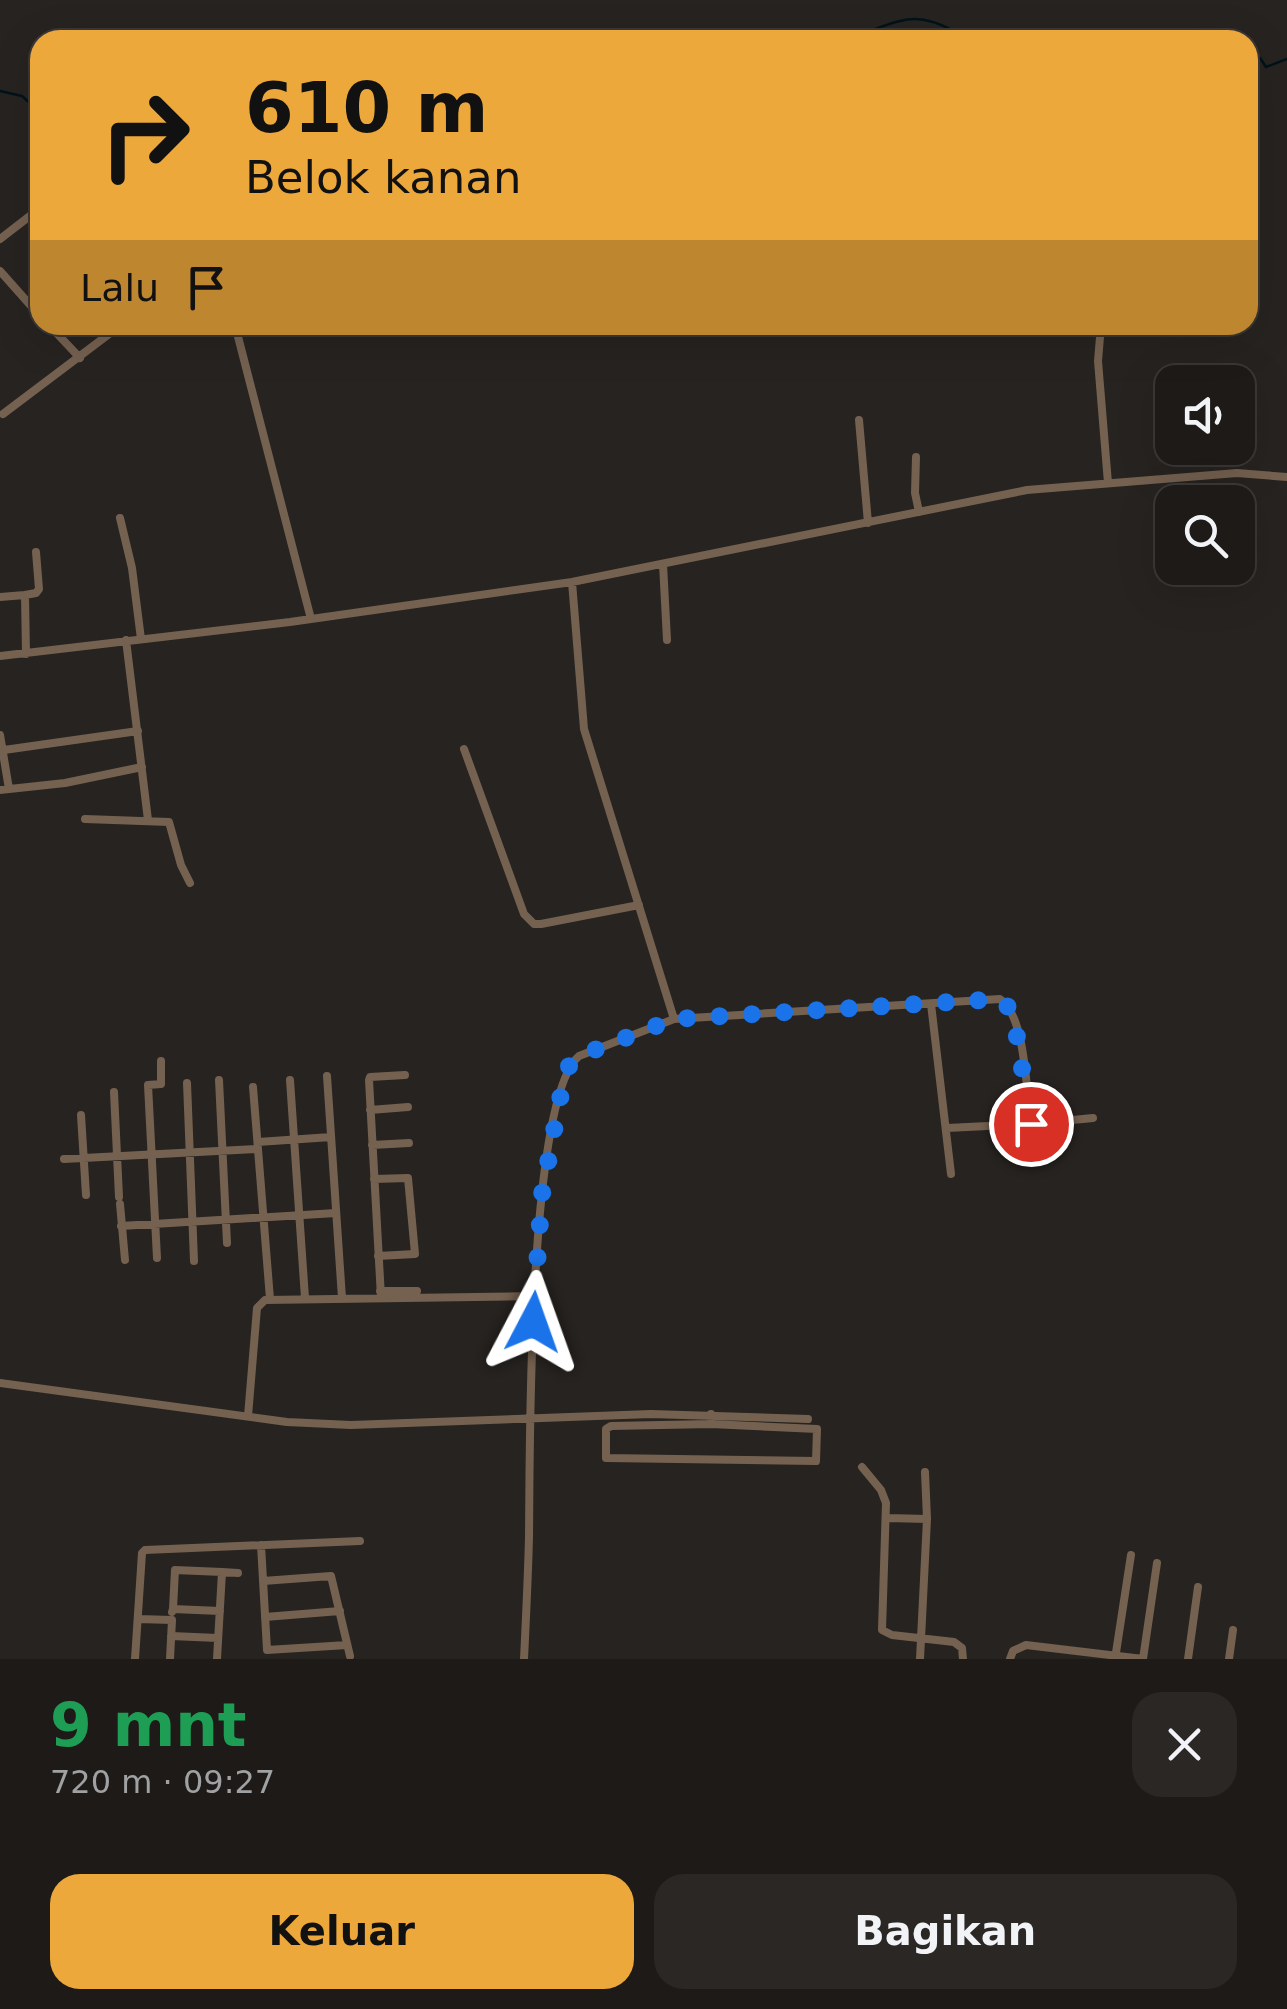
<!DOCTYPE html>
<html lang="id">
<meta charset="utf-8">
<style>
:root{--surface:#1d1a18;--page:#2a2725;--text:#f1f3f6;--muted:#a0a1a2;--line:#3b3837;--accent:#eda83b}
body{margin:0;font-family:"DejaVu Sans",sans-serif;background:var(--page);color:var(--text);height:100vh;display:flex;flex-direction:column;font-size:38px;white-space:nowrap}
*{box-sizing:border-box;margin:0}
p{font-size:32px;color:var(--muted)}
.icon{flex:none;width:55px;height:55px;fill:none;stroke:currentColor;stroke-width:2;stroke-linecap:round;stroke-linejoin:round}
.map{position:relative;height:1659px;overflow:hidden}
.details{display:flex;flex-direction:column;background:var(--surface);flex:1}
.details>*{flex:none}
.banner{position:absolute;left:30px;top:30px;width:1228px;height:305px;border-radius:30px;box-shadow:0 10px 40px #0002,0 0 0 2px var(--line);background:#eda83b;color:#111;overflow:hidden}
.buttons{position:absolute;left:1155px;top:365px;display:grid;gap:20px}
.buttons a{display:grid;place-items:center;width:100px;height:100px;border-radius:20px;background:var(--surface);box-shadow:0 10px 40px #0002,0 0 0 2px var(--line);font-size:50px}
.pin{position:absolute;display:grid;place-items:center;width:85px;height:85px;color:#fff;margin:-42px;border:5px solid #fff;border-radius:50%;box-shadow:0 2px 10px #0007}
.me{position:absolute;width:110px;margin:-55px;rotate:4deg;stroke-linejoin:round;filter:drop-shadow(0 0 8px #0008)}
.turn{display:flex;align-items:center;gap:35px;height:210px;padding:0 50px;font-size:45px}
.turn .icon{width:130px;height:130px;stroke-width:2.5}
.turn b{display:block;font-size:70px;line-height:85px}
.then{display:flex;align-items:center;height:95px;padding:0 50px;background:#0003;gap:20px;font-size:38px}
.round{display:grid;place-items:center;flex:none;width:105px;height:105px;border-radius:30px;background:var(--page)}
.head{display:flex;align-items:center;justify-content:space-between;height:170px;padding:0 50px}
h1{font-size:60px;font-weight:700;line-height:75px;color:#1e9e55}
.button{display:flex;gap:20px;margin-top:auto;padding:20px 50px}
.button a{flex:1;height:115px;border-radius:30px;background:var(--accent);color:#111;font-size:40px;font-weight:700;line-height:115px;text-align:center}
.button a+a{background:var(--page);color:var(--text)}
.map>svg:first-child{display:block}
.lines{fill:none;stroke-linecap:round;stroke-linejoin:round}
.stream{stroke:#00131a;stroke-width:2.5}
.street{stroke:#756150;stroke-width:8}
.route{stroke:#1a73e8;stroke-width:18;stroke-dasharray:0 32.4}
</style>
<div class="map">
<svg width="1287" height="1659" viewBox="0 0 1287 1659">
<rect width="100%" height="100%" fill="#272320"/>
<g class="lines">
<!-- stream -->
<path class="stream" d="M839,40C898,26 911,1 968,40
M984,40H992
M0,91L22,96L40,112
M1248,95L1253,94L1255,66L1260,58L1266,67L1287,59"/>
<!-- street -->
<path class="street" d="M0,239L35,212
M0,271L40,316
M49,325L80,358
M235,325L311,619
M1101,325L1098,361L1108,483
M3,414L121,325
M859,420L868,523
M916,457L915,493L919,512
M120,518L132,568L141,639
M663,564L667,640
M25,595L36,593L39,589L36,552
M0,597L25,595L26,654
M126,640L148,820
M0,656L290,622L572,582L1027,490L1237,473L1287,477
M0,735L9,789
M464,749L524,914L534,924H541L639,905
M4,750L138,731
M0,790L65,783L142,767
M85,819L169,822L181,865L190,883
M931,1004L951,1174
M674,1019L1000,999C1026,1016 1026,1093 1031,1124L1093,1118
M327,1076L342,1298
M219,1080L227,1243
M290,1080L305,1298
M187,1083L194,1261
M253,1087L270,1299
M114,1092L119,1197
M370,1110L408,1107
M81,1115L86,1195
M947,1128L1031,1124
M258,1142L331,1137
M372,1145L409,1143
M64,1159L258,1149
M374,1179L408,1178L415,1254L378,1256
M120,1204L125,1260
M121,1226L336,1213
M157,1258L148,1085L161,1084V1061
M380,1291H417
M381,1297L369,1080L370,1077L405,1075
M0,1383L287,1422L351,1425L651,1414L808,1419
M711,1414V1424L817,1429L816,1461L606,1458V1429L611,1426L711,1424
M248,1416L257,1308L265,1300L536,1296
M862,1467L881,1490L886,1503L882,1630L892,1635L954,1642L962,1648L963,1659
M888,1518L927,1519
M261,1545L267,1650L347,1645
M222,1572L238,1573
M263,1581L331,1576L350,1656
M173,1609L175,1570L222,1572L217,1659
M172,1612L173,1609L220,1611
M265,1617L340,1611
M138,1619L172,1620L170,1659
M171,1636L218,1638
M135,1659L142,1553L145,1550L360,1541
M524,1659C526,1618 528,1578 529,1537C530,1457 527,1100 579,1056L674,1019L584,729L572,582
M920,1659L927,1519L925,1472
M1010,1659L1013,1651L1026,1645L1143,1659
M1115,1659L1131,1555
M1143,1659L1157,1563
M1188,1659L1198,1587
M1229,1659L1233,1630"/>
</g>
<g class="lines">
<!-- route -->
<path class="route" d="M533,1322L542,1194L564,1078L570,1064L579,1056L674,1019L1000,999L1013,1012L1031,1124"/>
</g>
</svg>
<div class="buttons">
<a><svg class="icon" aria-label="sound" viewBox="0 0 24 24"><path d="M4 9h4l5-4v14l-5-4H4zM17 9q2 3 0 6"/></svg></a>
<a><svg class="icon" aria-label="search" viewBox="0 0 24 24"><circle cx="10" cy="10" r="6"/><path d="M15 15l6 6"/></svg></a>
</div>
<div class="pin" style="left:1031px;top:1124px;background:#d93025"><svg class="icon" aria-label="arrive" viewBox="0 0 24 24"><path d="M6 21V4h12l-3 4 3 4H6"/></svg></div>
<svg class="me" style="left:533px;top:1322px" viewBox="-20 -20 40 40"><path d="M0-17L14 15 0 8-14 15z" fill="#1a73e8" stroke="#fff" stroke-width="4"/></svg>
<div class="banner">
<div class="turn"><svg class="icon" aria-label="right" viewBox="0 0 24 24"><path d="M7 20v-9h11M14 6l5 5-5 5"/></svg><div><b>610 m</b>Belok kanan</div></div>
<div class="then">Lalu<svg class="icon" aria-label="arrive" viewBox="0 0 24 24"><path d="M6 21V4h12l-3 4 3 4H6"/></svg></div>
</div>
</div>
<section class="details">
<div class="head"><div><h1>9 mnt</h1><p>720 m · 09:27</p></div><a class="round"><svg class="icon" aria-label="close" viewBox="0 0 24 24"><path d="M6 6l12 12M18 6L6 18"/></svg></a></div>
<div class="button"><a>Keluar</a><a>Bagikan</a></div>
</section>
